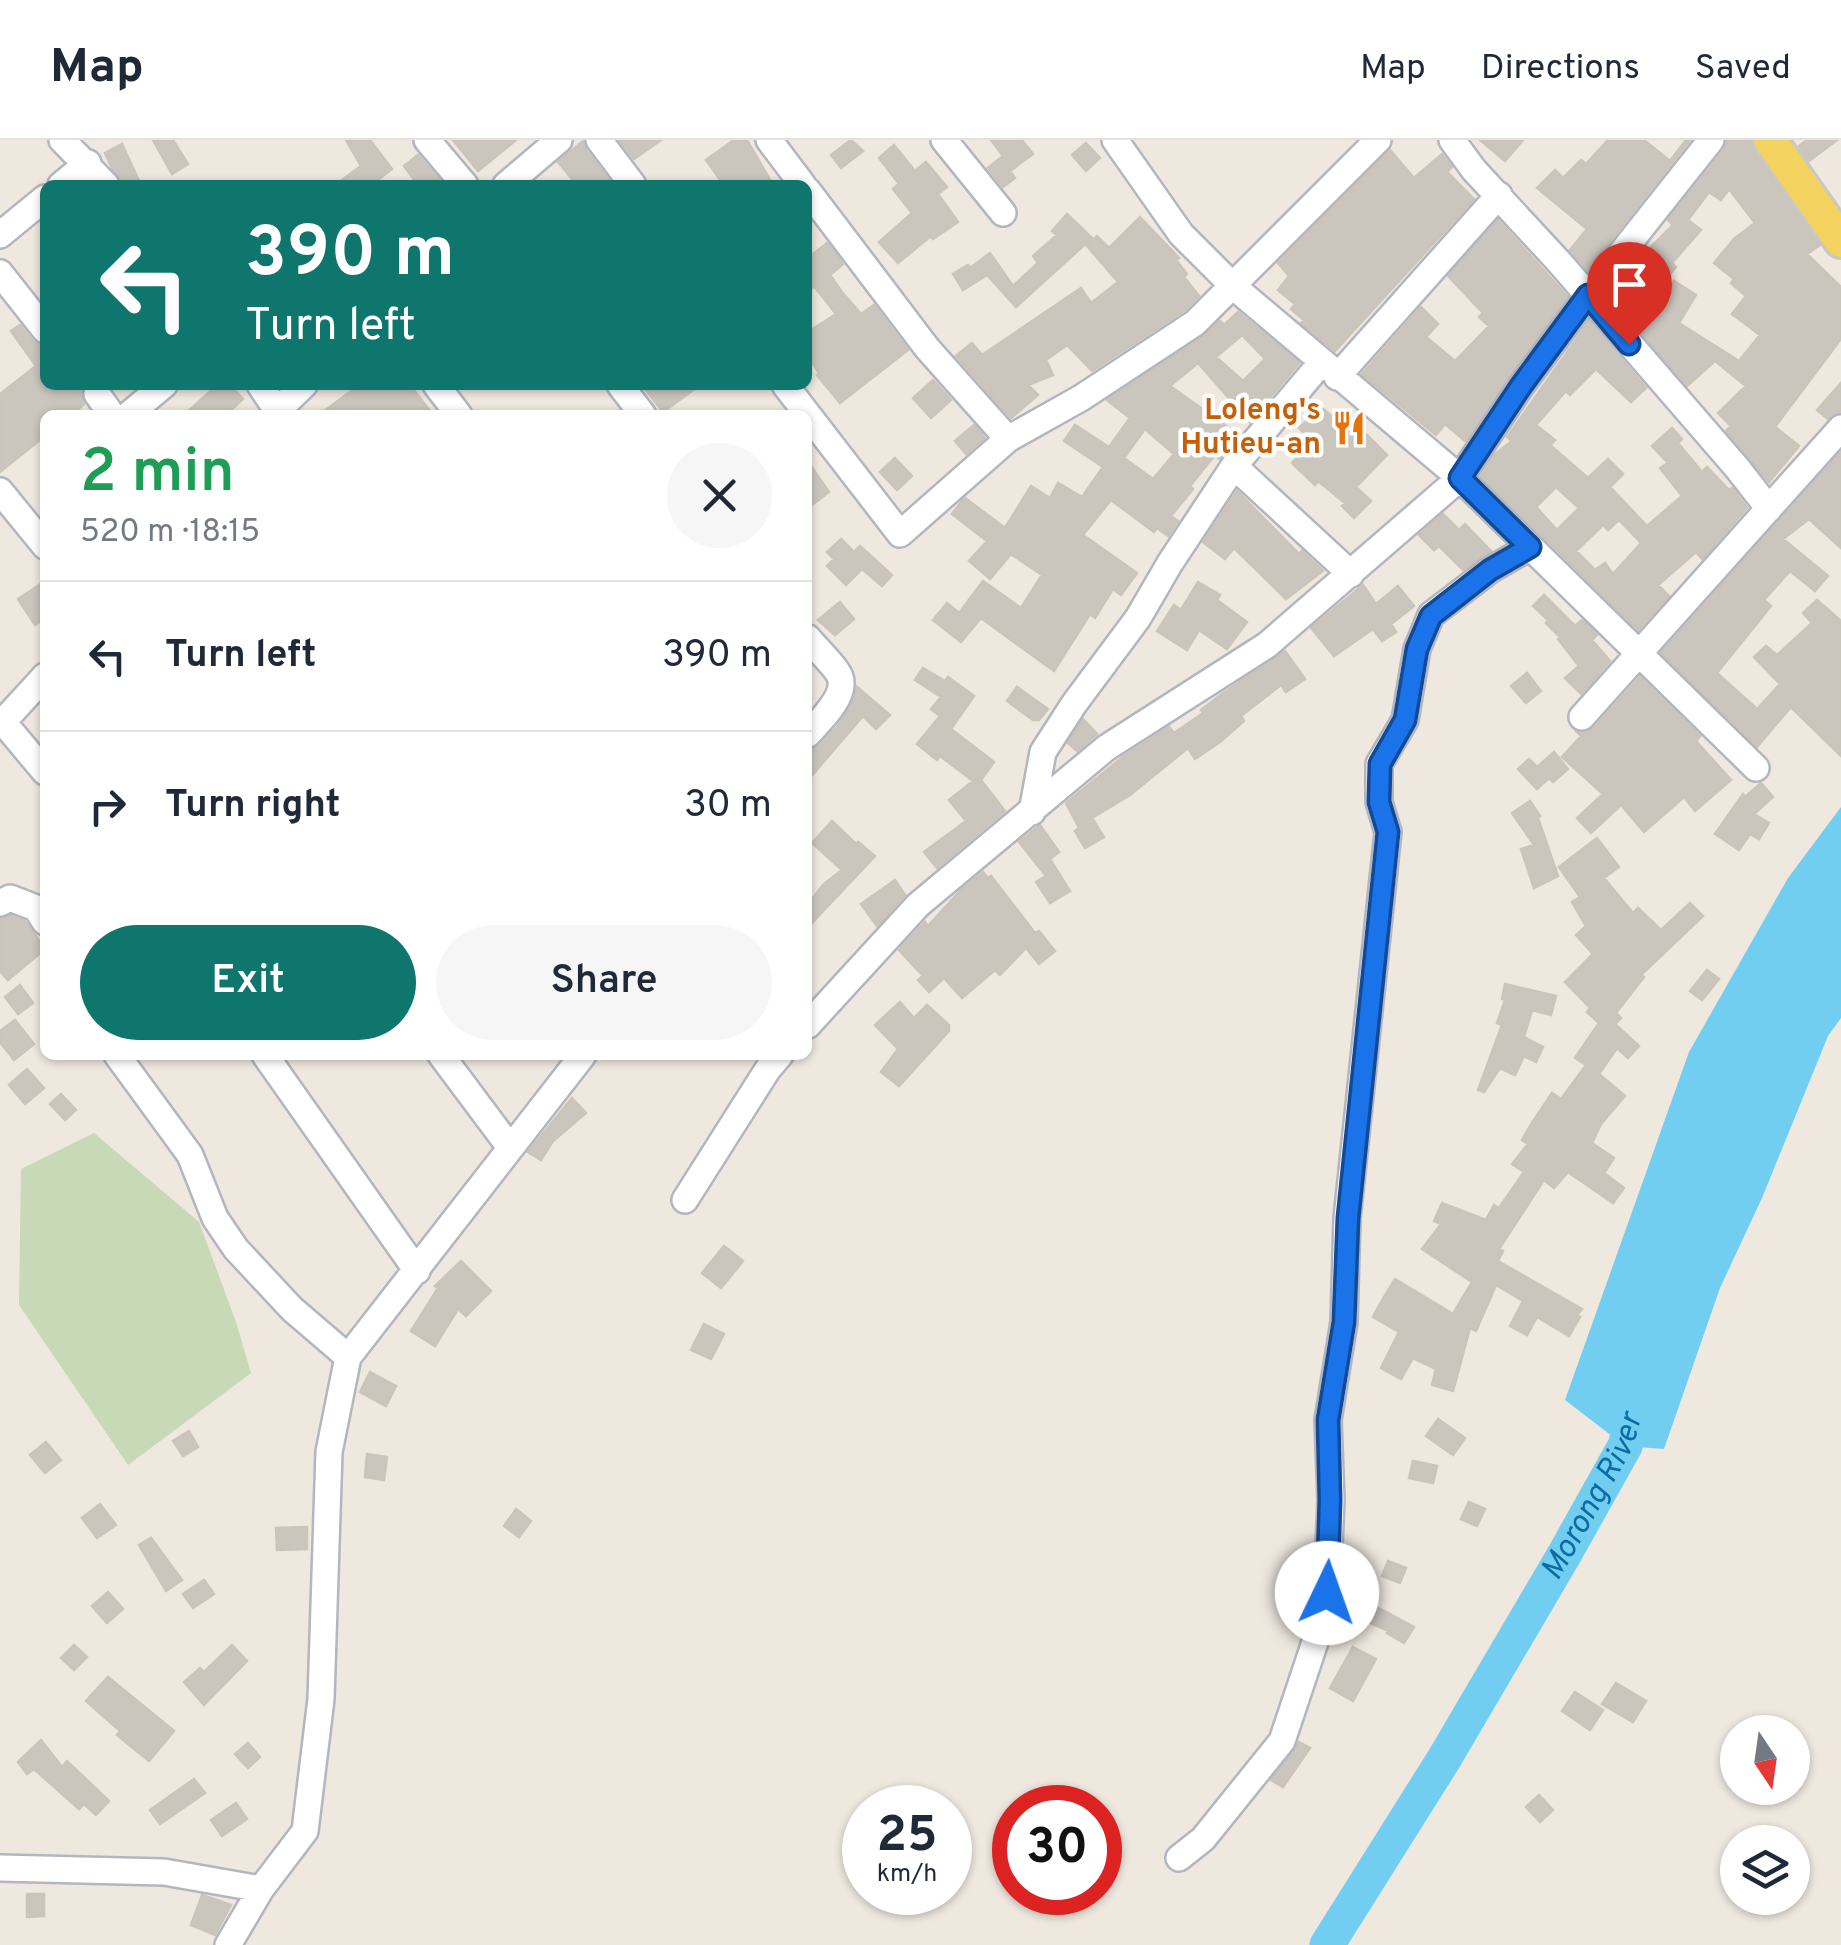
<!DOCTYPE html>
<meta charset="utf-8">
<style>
:root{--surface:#fff;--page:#f6f6f7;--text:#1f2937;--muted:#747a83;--line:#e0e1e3;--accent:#0f766e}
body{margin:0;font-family:Overpass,sans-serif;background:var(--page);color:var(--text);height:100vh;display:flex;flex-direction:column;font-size:38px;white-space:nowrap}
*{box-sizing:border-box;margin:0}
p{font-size:32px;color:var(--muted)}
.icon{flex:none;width:55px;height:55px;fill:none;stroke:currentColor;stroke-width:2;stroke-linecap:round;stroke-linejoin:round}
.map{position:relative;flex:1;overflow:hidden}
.panel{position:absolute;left:40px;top:270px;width:772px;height:650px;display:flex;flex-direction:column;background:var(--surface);border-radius:15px;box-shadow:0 2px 8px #0004}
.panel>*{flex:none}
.hud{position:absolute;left:40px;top:40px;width:772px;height:210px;border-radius:15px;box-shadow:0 2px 8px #0004;background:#0f766e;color:#fff;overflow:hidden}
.needle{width:65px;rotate:167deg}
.buttons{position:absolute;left:1720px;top:1575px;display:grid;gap:20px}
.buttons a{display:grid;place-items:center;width:90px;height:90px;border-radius:50%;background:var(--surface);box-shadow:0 2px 8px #0004;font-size:50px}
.speed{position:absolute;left:842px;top:1645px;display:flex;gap:20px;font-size:50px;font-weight:700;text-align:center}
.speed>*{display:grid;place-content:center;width:130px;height:130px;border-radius:50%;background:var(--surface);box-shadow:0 2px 8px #0004;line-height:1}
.speed small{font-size:25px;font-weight:400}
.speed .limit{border:15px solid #d22;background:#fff;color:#111}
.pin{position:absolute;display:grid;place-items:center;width:85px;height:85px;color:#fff;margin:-102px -42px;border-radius:50% 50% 50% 0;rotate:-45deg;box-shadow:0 0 10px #0007}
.pin .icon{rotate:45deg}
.me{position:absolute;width:110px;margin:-55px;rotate:3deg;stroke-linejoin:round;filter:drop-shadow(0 0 8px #0008)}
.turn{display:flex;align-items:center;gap:35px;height:210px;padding:0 40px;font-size:45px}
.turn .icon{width:130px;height:130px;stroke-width:2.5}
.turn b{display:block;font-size:70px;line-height:85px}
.round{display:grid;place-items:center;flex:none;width:105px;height:105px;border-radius:52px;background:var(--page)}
.head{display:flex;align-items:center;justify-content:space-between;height:170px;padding:0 40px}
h1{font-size:60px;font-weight:600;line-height:75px;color:#1e9e55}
.primary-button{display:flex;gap:20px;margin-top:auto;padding:20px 40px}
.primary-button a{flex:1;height:115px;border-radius:60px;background:var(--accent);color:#fff;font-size:40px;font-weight:600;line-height:115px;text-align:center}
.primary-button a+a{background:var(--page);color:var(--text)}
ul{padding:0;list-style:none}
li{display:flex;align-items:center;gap:30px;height:150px;padding:0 40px;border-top:2px solid var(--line)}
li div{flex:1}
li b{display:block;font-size:38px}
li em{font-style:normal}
header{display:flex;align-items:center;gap:60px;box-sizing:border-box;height:140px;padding:0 50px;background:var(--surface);border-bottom:2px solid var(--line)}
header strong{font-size:48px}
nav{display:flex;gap:55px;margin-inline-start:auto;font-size:35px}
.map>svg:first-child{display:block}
.cemetery{fill:#c7d9b6}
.water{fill:#72cef1}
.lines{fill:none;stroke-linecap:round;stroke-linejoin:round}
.river{stroke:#72cef1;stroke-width:35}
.building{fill:#cac6be;stroke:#cac4b9;stroke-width:2.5;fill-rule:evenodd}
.minor-casing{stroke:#b3b6c0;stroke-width:30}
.major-casing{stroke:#c8c8c8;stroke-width:38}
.minor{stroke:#fff;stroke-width:25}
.major{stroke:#f4d25f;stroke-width:32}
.route-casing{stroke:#114b97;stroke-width:25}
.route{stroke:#1a73e8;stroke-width:18}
.labels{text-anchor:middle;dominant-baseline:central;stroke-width:9;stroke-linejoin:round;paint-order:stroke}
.food-label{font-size:30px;font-weight:bold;fill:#c56008;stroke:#fff;text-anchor:end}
.water-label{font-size:32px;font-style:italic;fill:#0b6da3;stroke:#fff}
</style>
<header>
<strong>Map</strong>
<nav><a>Map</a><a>Directions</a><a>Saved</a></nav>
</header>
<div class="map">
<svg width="1841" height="1805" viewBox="0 0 1841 1805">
<rect width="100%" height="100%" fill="#eee8df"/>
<!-- cemetery -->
<path class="cemetery" d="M94,993L199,1082L236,1182L251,1233L128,1325L19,1165L21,1029Z"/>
<!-- water -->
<path class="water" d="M1841,667V878L1828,896L1762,1058L1720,1148L1664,1309L1625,1306L1565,1260L1689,912L1788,738Z"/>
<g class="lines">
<!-- river -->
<path class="river" id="s1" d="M1327,1805L1444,1619L1564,1415L1625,1306L1638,1260"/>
</g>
<!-- building -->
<path class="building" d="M153,0H173L188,24L172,34Z
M346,0H370L392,29L371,45H335L361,26Z
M453,0H516L478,31Z
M619,0H661L634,19Z
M734,0H747L773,45H724L706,20Z
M851,0L863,11L841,28L831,15Z
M991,0H1022L1033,14L1010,31L1015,38L1003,47L988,28L1003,16Z
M1480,0H1523L1505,21Z
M1608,0H1644L1670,21L1686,0H1690L1587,130L1570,110L1587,89L1537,48L1555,30L1563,38L1581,20L1586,24Z
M1727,0H1750L1754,12L1820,105L1807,114L1841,147V199L1775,287L1799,306L1769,342L1726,291L1731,286L1718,273L1746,246L1715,221L1687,246L1609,155L1618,143L1652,177L1674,141L1696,155L1679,183L1739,221L1760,195L1732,174L1746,156L1731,143L1734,139L1714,123L1734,99L1755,83L1729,49L1721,60L1709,52L1688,80L1701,90L1672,123L1676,127L1662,143L1637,121L1673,85L1668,80L1724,10Z
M1807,0H1837L1809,21L1799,6Z
M583,1L586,10L613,45H577L558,22Z
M1086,3L1100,18L1086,31L1072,15Z
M122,4L141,45H122L112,28L105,13Z
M894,5L915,31L926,22L947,47L938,54L958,82L933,99L931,96L898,123L879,102L912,73L893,49L899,44L879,18Z
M1390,10L1414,38L1442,14L1452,27L1447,32L1474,59L1335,211L1301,183L1304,180L1291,169L1295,164L1278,150L1289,136L1278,123Z
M418,15L444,45H418L404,26Z
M1067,74L1092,98L1016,167L987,135L963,150L953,134L968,125L970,128L990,113L1013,146L1038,123L1033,116L1057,95L1052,91Z
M1140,77L1179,118L1176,120L1187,134L1184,137L1199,156L1185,170L1092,231L1067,205L1046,220L1053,235L1028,245L1038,255L1011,278L956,216L972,203L982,215L1081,148L1091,163L1118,142L1087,106L1097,96L1109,108Z
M1498,80L1567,156L1465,301L1445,284L1436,295L1362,234L1421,167L1438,184L1426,197L1455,221L1489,186L1479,177L1483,173L1448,136Z
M827,103L843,124L830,135L842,152L861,174L874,165L908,210L840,263L817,235L819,233L808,216V192L836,174L814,146L808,152V118Z
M1238,172L1299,223L1250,282L1198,223L1170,246L1239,295L1219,319L1215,315L1190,346L1193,349L1171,376L1178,381L1168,396L1157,388L1154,392L1111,360L1083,395L1137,433L1121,455L1113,449L1095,478L1090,474L1054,531L981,478L961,502L933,480L947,463L959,473L983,441L1021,468L1042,435L1011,414L990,439L969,421L987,401L952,374L961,362L965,358L1005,388L1031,346L1050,358L1058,343L1082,357L1103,327L1064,301L1075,285L1109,307L1130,278L1107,260L1204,196L1220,181L1224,185ZM1242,195L1265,219L1243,241L1216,217ZM1145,289L1174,314L1153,339L1124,318Z
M1589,181L1646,248L1631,262L1596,229L1570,255L1566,251L1536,285L1555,300L1550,305L1588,338L1608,319L1623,334L1610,347L1647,386L1682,356L1660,328L1668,323L1652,306L1672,288L1682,299L1678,303L1702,332L1707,327L1729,350L1732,348L1747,368L1702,419L1696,412L1658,445L1669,456L1638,490L1481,336L1495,314L1512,301L1507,297ZM1556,347L1579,368L1557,390L1536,367ZM1619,380L1641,403L1613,434L1605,423L1595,430L1576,411L1603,385L1608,390Z
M20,185L33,201L45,207V245H84L81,255L84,264L71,275H45V296L0,332V254L36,226L11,191Z
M933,240L951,260L931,278L913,258Z
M1841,243V272L1828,279L1817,270Z
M217,245H230L243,259L226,275H184Z
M359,245H410L433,275H319Z
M642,245H700L663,272Z
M1321,267L1360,301L1367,295L1387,315L1356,347L1371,361L1354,378L1342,366L1345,363L1318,341L1315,345L1292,323L1312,301L1299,288Z
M974,285L985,298L966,314L955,301Z
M1841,312V408L1809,379L1783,399L1828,436L1815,451L1790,431L1764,460L1771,466L1717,533L1757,569L1780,544L1754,517L1766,506L1777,515L1812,483L1803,473L1817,460L1841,481V616L1791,567L1757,607L1661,513Z
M895,318L912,336L897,350L880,332Z
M808,322L829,352L808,368Z
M1237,351L1299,414L1302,411L1323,431L1286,459L1234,408L1225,419L1203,402Z
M1443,374L1459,390L1465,384L1491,411L1463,430L1439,406L1434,410L1419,395Z
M841,399L854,412L860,406L892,435L882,446L862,429L846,445L827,426L834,419L827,412Z
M45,441V478L35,485L18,459Z
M1198,442L1220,455L1217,460L1247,482L1227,509L1199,490L1187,510L1157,491L1174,465L1181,470Z
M1363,445L1376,464L1398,446L1414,466L1391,484L1396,492L1382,501L1373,489L1334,516L1311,488Z
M1544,455L1575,486L1582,480L1597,495L1592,500L1610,521L1581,554L1565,538L1579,526L1558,499L1560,497L1546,483L1548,480L1533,466Z
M840,462L854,479L835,495L818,480Z
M1285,511L1305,539L1286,552L1281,545L1241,576L1244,581L1220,602L1195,619L1188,608L1130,655L1092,678L1104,697L1085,708L1075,691L1079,688L1066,663L1124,616L1169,587L1174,593L1203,573L1201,570L1223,553Z
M923,528L945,541L948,537L974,556L951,589L994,622L981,640L1005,671L937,728L924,712L966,681L949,660L973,641L940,616L937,620L917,604L940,576L931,569L941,557L915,540Z
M1527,533L1541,551L1526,563L1511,546Z
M1640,537L1700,596L1696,601L1731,640L1695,671L1684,657L1644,692L1621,665L1591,693L1577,678L1603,654L1562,617L1581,596L1577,592L1586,593L1594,588Z
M857,547L890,575L876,589L863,576L808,640V610L819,606L838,586L850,567Z
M1017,547L1048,569L1039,580H1033L1007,561Z
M1083,579L1097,594L1077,611L1068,603Z
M1554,612L1568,629L1553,642L1549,638L1537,649L1518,629L1529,619L1537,627Z
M1761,643L1773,657L1754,674L1769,683L1759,699L1750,694L1739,710L1715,694L1743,654L1745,657Z
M1530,661L1540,676L1538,678L1558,736L1534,748L1521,709L1534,705L1512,673Z
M832,681L856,704L858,702L875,716L808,787V764L824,744L842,730L812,703Z
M1040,685L1059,712L1050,719L1070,751L1050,763L1036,742L1046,736L1019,702Z
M1597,698L1619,727L1604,738L1633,773L1638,768L1661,790L1690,763L1703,776L1641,835L1644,837L1616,873L1621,878L1615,884L1639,906L1628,918L1617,908L1599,934L1625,956L1601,984L1592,1003L1614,1018L1604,1033L1624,1048L1613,1063L1568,1032L1554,1048L1544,1040L1499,1109L1503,1111L1498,1121L1582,1169L1577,1175L1580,1177L1569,1196L1537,1177L1527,1195L1510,1186L1523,1161L1496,1145L1476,1191L1470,1188L1453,1251L1432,1245L1436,1229L1413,1218L1401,1239L1381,1228L1399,1192L1373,1177L1381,1162L1395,1139L1453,1174L1472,1142L1422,1109L1441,1084L1434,1081L1442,1063L1486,1080L1494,1065L1499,1068L1524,1032L1512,1024L1528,1004L1522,1000L1530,986L1552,953L1561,959L1586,925L1575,918L1599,883L1587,872L1590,868L1565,842L1593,814L1576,795L1586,786L1572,762L1580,757L1559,727Z
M983,732L988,738L991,736L1035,793L1039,791L1055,811L1039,824L1026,808L1000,835L995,830L962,858L944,838L929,852L918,840L923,836L899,810L925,782L928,786L959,752Z
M895,740L905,755L877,786L861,764Z
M11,776L25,781L45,809L8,840L0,831V779Z
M1707,830L1719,839L1702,860L1690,851Z
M1505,844L1556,856L1551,875L1532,870L1524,897L1543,907L1536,922L1524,916L1515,935L1500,928L1484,952L1478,950L1502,885L1497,883L1505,860L1502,859Z
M20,845L33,863L18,874L5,857Z
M900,862L914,878L927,865L949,885V891L899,946L881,932L898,909L875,885Z
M15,880L34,904L14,920L0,902V891Z
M27,929L44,948L25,964L9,945Z
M61,954L76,970L65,980L50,964Z
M572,958L586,973L553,1001L541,1020L528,1012Z
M724,1106L743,1121L721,1148L702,1133Z
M461,1121L491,1151L466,1176L458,1169L435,1206L411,1191L438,1148L435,1146Z
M704,1184L724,1194L711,1219L691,1210Z
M370,1232L396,1246L386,1266L360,1252Z
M1438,1279L1465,1298L1453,1315L1426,1296Z
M189,1291L198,1307L183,1316L173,1301Z
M46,1302L61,1320L45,1333L30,1315Z
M367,1314L387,1317L384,1340L365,1337Z
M1413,1321L1437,1326L1433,1343L1409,1338Z
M1469,1362L1485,1369L1477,1386L1461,1379Z
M100,1364L116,1385L97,1398L82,1378Z
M516,1369L531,1381L519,1397L504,1386Z
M307,1387V1409L277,1410L276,1388Z
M151,1398L182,1440L166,1451L139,1405Z
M1388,1421L1406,1428L1400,1443L1382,1436Z
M204,1440L214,1454L193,1468L183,1454Z
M108,1452L123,1469L107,1483L92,1466Z
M1375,1466L1414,1487L1404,1503L1387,1493L1389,1491L1368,1482Z
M74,1505L87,1517L74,1530L61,1518Z
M232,1505L247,1521L204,1565L184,1542L200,1528L204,1532Z
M1353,1507L1376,1519L1353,1561L1330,1548Z
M108,1537L174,1591L149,1621L117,1595L120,1591L86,1561Z
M1616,1543L1646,1561L1633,1582L1602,1564Z
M1575,1552L1603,1570L1590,1590L1562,1571Z
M41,1600L62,1627L67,1621L109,1661L96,1675L84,1664L79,1669L34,1629L27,1634L18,1622Z
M1299,1602L1310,1608L1283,1647L1271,1640Z
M248,1603L260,1617L248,1628L235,1614Z
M194,1639L205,1653L160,1684L150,1670Z
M1539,1655L1553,1670L1540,1682L1526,1667Z
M236,1663L247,1679L222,1696L211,1680Z
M27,1754H44V1776L27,1777Z
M202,1755L231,1765L215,1795L191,1785Z"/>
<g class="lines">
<!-- minor casing -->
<g class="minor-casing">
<path id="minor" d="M62,0L106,45
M427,0L465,45
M599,0L633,45
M769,0L803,45
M944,0L1003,73
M1115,0L1181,94L1234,147L1460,338L1756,628
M1452,0L1474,30L1560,123L1738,329L1769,369
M61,45L88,23
M506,45L559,0
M808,51L927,208L1008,299
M0,95L45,58
M0,133L45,190
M1337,237L1499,55
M260,245L280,275
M436,245L459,275
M620,245L643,275
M785,245L900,394L1008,299L1081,258L1195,183L1378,0
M97,254L112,275
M128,275L164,245
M273,275L304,245
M1234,326L1351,434
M0,351L45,406
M808,498C815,507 837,528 840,537C847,556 819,582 808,594
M1582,577L1841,288
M3,582L45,632
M0,585L45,536
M1032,672L1043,612L1074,564L1138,478L1170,423L1234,326L1321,223
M0,763L10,758L36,768L45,782
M808,885L918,765L1106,608L1267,505L1460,338L1521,246L1588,155L1711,0
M117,915L190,1015L215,1078L236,1109L292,1169L348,1217
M265,915L417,1131
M441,915L509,1006
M685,1060L768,929L780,915
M1179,1718L1203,1699L1282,1601L1319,1490L1327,1453L1331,1360L1328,1280L1344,1182L1347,1078L1388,692L1379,662V624L1405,580L1417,509L1431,475L1490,430L1530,407
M0,1728L164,1732L261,1749
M228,1805L261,1749L305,1691L321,1559L329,1312L348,1217L583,915"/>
</g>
<!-- major casing -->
<g class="major-casing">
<path id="major" d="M1770,0L1841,101"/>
</g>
<!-- minor -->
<use href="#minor" class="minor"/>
<!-- major -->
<use href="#major" class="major"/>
</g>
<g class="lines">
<!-- route casing -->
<g class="route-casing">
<path id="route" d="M1327,1453L1330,1360L1328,1280L1344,1182L1348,1078L1388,692L1379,662L1380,624L1405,580L1417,509L1431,476L1490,430L1530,407L1460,338L1521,246L1588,155L1629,204"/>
</g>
<!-- route -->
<use href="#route" class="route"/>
</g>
<!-- icons -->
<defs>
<g id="restaurant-bare" transform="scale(2.7)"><path d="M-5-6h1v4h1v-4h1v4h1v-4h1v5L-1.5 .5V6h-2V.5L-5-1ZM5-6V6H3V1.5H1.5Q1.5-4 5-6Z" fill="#e8710a" stroke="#fff" stroke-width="2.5" paint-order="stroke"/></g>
</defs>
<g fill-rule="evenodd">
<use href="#restaurant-bare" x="1349" y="288"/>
</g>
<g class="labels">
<!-- food labels -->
<g class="food-label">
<text x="1321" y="271">Loleng's<tspan x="1321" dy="34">Hutieu-an</tspan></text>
</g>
<!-- water labels -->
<g class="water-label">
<text stroke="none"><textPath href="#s1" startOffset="522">Morong River</textPath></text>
</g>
</g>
</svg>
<div class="buttons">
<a><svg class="needle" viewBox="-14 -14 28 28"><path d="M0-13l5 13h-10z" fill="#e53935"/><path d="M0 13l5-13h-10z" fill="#747a83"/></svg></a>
<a><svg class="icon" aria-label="layers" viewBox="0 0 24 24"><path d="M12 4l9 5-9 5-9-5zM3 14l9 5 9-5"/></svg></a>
</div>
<div class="speed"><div>25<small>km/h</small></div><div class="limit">30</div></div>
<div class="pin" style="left:1629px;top:204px;background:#d93025"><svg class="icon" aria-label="arrive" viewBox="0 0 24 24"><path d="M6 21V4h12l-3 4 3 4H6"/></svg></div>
<svg class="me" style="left:1327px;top:1453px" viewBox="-20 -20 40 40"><circle r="19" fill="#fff"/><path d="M0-13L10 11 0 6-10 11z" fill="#1a73e8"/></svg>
<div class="hud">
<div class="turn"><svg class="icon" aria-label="left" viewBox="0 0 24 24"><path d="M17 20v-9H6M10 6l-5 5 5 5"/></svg><div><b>390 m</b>Turn left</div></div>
</div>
<section class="panel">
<div class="head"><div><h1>2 min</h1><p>520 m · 18:15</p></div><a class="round"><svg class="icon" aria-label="close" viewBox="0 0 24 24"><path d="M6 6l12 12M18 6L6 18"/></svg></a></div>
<ul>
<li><svg class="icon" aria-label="left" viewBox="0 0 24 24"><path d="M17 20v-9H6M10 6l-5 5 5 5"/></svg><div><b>Turn left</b></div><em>390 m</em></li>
<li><svg class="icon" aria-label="right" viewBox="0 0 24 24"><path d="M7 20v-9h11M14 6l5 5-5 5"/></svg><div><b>Turn right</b></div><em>30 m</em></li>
</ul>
<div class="primary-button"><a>Exit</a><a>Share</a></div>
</section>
</div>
